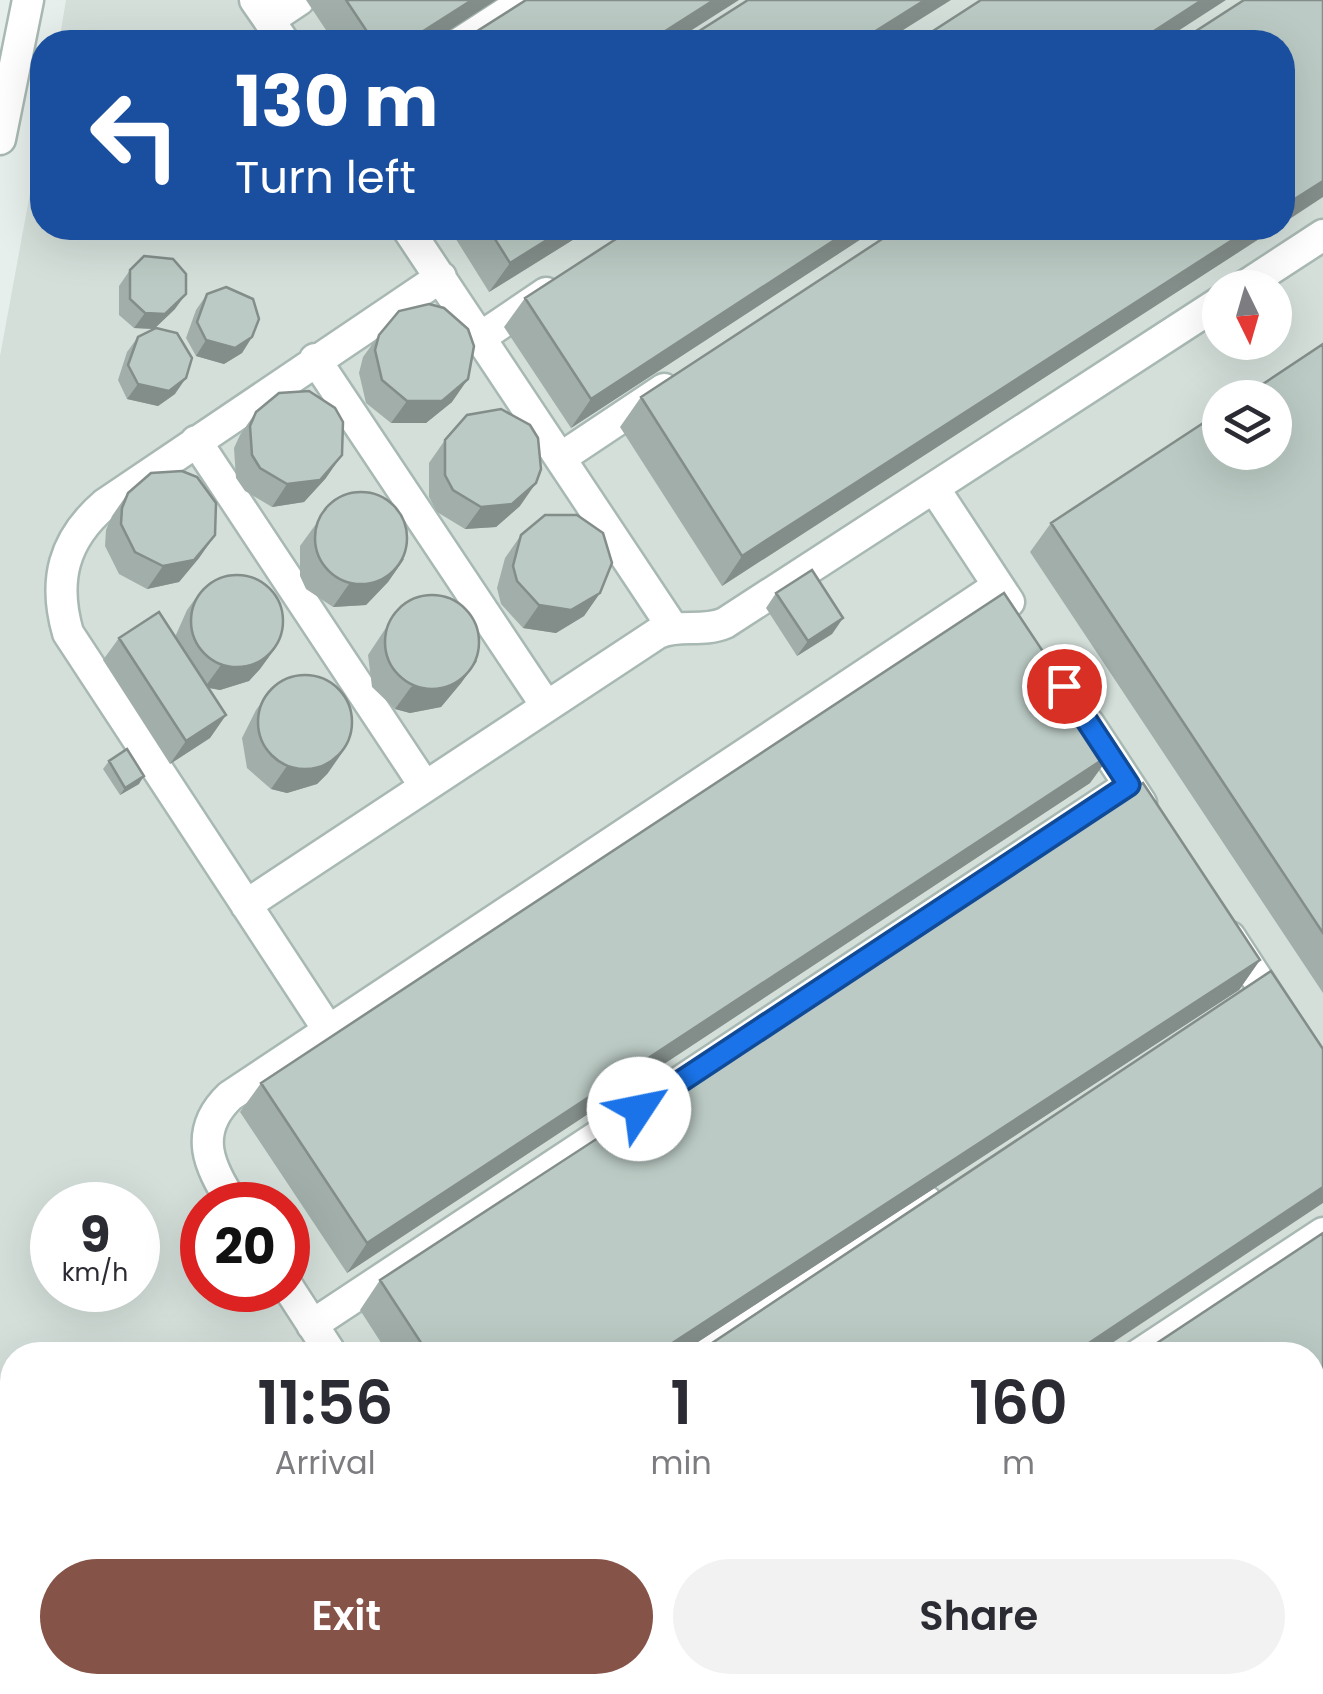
<!DOCTYPE html>
<style>
:root{--surface:#fff;--page:#f2f2f3;--text:#2b2b33;--muted:#7c7c81;--accent:#855347}
body{margin:0;font-family:Poppins,sans-serif;background:var(--page);color:var(--text);height:100vh;display:flex;flex-direction:column;font-size:38px;white-space:nowrap}
*{box-sizing:border-box;margin:0}
p{font-size:32px;color:var(--muted)}
.icon{flex:none;width:55px;height:55px;fill:none;stroke:currentColor;stroke-width:2;stroke-linecap:round;stroke-linejoin:round}
.map{position:relative;flex:1;overflow:hidden}
.details{position:absolute;left:0px;top:1342px;width:1325px;height:352px;display:flex;flex-direction:column;background:var(--surface);border-radius:40px 40px 0 0;box-shadow:0 10px 40px #0002}
.details>*{flex:none}
.banner{position:absolute;left:30px;top:30px;width:1265px;height:210px;border-radius:40px;box-shadow:0 10px 40px #0002;background:#1a4fa0;color:#fff;overflow:hidden}
.needle{width:65px;rotate:175deg}
.fabs{position:absolute;left:1202px;top:270px;display:grid;gap:20px}
.fabs a{display:grid;place-items:center;width:90px;height:90px;border-radius:50%;background:var(--surface);box-shadow:0 10px 40px #0002;font-size:50px}
.speed{position:absolute;left:30px;top:1182px;display:flex;gap:20px;font-size:50px;font-weight:700;text-align:center}
.speed>*{display:grid;place-content:center;width:130px;height:130px;border-radius:50%;background:var(--surface);box-shadow:0 10px 40px #0002;line-height:1}
.speed small{font-size:25px;font-weight:400}
.speed .limit{border:15px solid #d22;background:#fff;color:#111}
.pin{position:absolute;display:grid;place-items:center;width:85px;height:85px;color:#fff;margin:-42px;border:5px solid #fff;border-radius:50%;box-shadow:0 2px 10px #0007}
.me{position:absolute;width:110px;margin:-55px;rotate:56deg;stroke-linejoin:round;filter:drop-shadow(0 0 8px #0008)}
.turn{display:flex;align-items:center;gap:35px;height:210px;padding:0 40px;font-size:45px}
.turn .icon{width:130px;height:130px;stroke-width:2.5}
.turn b{display:block;font-size:70px;line-height:85px}
.eta{display:flex;justify-content:space-evenly;align-items:center;height:170px;text-align:center}
.eta b{font-size:60px;font-weight:600;line-height:70px}
.primary-button{display:flex;gap:20px;margin-top:auto;padding:20px 40px}
.primary-button a{flex:1;height:115px;border-radius:60px;background:var(--accent);color:#fff;font-size:40px;font-weight:600;line-height:115px;text-align:center}
.primary-button a+a{background:var(--page);color:var(--text)}
.map>svg:first-child{display:block}
.built{fill:#d4dfda;fill-rule:evenodd}
.lines{fill:none;stroke-linecap:round;stroke-linejoin:round}
.minor-casing{stroke:#a8b8b2;stroke-width:35}
.minor{stroke:#fff;stroke-width:30}
.wall{fill:#a1aea9}
.shaded-wall{fill:#838d89}
.building{fill:#bbcac4;stroke:#838d89;stroke-width:2.5}
.route-casing{stroke:#114b97;stroke-width:25}
.route{stroke:#1a73e8;stroke-width:18}
</style>
<div class="map">
<svg width="1323" height="1694" viewBox="0 0 1323 1694">
<rect width="100%" height="100%" fill="#e6efeb"/>
<!-- built -->
<path class="built" d="M66,0H1323V1649H1312V1355H12V1387L0,1380V356L42,128V228H1282V42H59ZM1220,288H1275V342H1220ZM1220,398H1275V452H1220ZM52,1205H138V1290H52ZM202,1205H288V1290H202Z"/>
<g class="lines">
<!-- minor casing -->
<g class="minor-casing">
<path id="minor" d="M255,0L284,42
M269,20L299,0
M461,42L526,0
M0,139L28,0
M407,228L673,628
M1242,288L1323,235
M481,337L546,293
M315,359L545,704
M196,441L424,785
M562,457L664,389
M934,488L1009,602
M1089,724L1141,803
M246,905L658,633C680,623 702,633 725,623L1220,302
M1230,937L1323,1080
M329,1031L68,633C53,581 63,540 105,504L441,277
M234,1205C209,1168 192,1132 230,1096L998,586
M288,1287L332,1355
M312,1325L1129,785
M690,1355L926,1201
M1138,1355L1323,1233
M0,1424L12,1431
M1312,1528L1323,1521
M317,1682L318,1694
M510,1682L532,1694"/>
</g>
<!-- minor -->
<use href="#minor" class="minor"/>
</g>
<!-- wall -->
<path class="wall" d="M306,0H496L431,42H334Z
M449,228H592L489,292Z
M633,228H878L571,428L504,327L525,298Z
M899,228H1276L722,586L620,427L641,397Z
M130,270L175,309L154,329L134,328L119,315V286Z
M207,294L252,337L242,353L224,364L196,356L186,338L196,310Z
M379,335L452,402L426,423H391L366,403L359,373L363,357Z
M138,337L175,394L158,406L127,399L118,380L127,352Z
M1323,344V993L1030,552L1051,523Z
M256,412L326,478L304,502L272,507L245,491L236,478L234,448L240,435Z
M445,440L520,506L496,527L465,529L437,512L429,497V463Z
M128,493L215,535L199,558L179,582L147,589L119,574L105,546L106,530L112,516Z
M316,524L404,559L388,582L366,605L333,607L306,589L300,576V546Z
M521,535L600,593L584,616L556,633L523,628L501,604L497,588L505,558Z
M203,588L276,647L260,669L249,681L220,690L208,688L226,715L210,738L170,764L103,660L119,638L175,637L187,610Z
M776,593L843,618L832,634L797,656L766,608Z
M401,605L477,661L461,683L441,707L410,713L395,709L372,687L368,655Z
M272,688L328,773L317,784L287,793L271,789L247,768L242,738L256,710Z
M1111,754L1090,783L347,1273L240,1112L261,1083Z
M109,761L139,784L120,795L103,769Z
M1260,960L1239,990L678,1355H389L360,1310L380,1280Z
M106,1682H178V1686L173,1694H106Z
M186,1682H275L267,1694H186Z"/>
<!-- shaded-wall -->
<path class="shaded-wall" d="M472,0H496L431,42H406Z
M714,0H739L673,42H648Z
M925,0H951L884,42H858Z
M1202,0H1226L1161,42H1137Z
M1323,181V197L1282,224V207Z
M566,228H592L489,292L510,263Z
M853,228H878L571,428L591,399Z
M1251,228H1276L722,586L742,556Z
M186,294L175,309L154,329L134,328L145,313Z
M252,337L242,353L224,364L196,356L206,340Z
M186,378L175,394L158,406L127,399L138,384Z
M468,379L452,402L426,423H391L407,401Z
M342,455L326,478L304,502L272,507L287,484Z
M536,483L520,506L496,527L465,529L481,507Z
M215,535L199,558L179,582L147,589L163,566Z
M404,559L388,582L366,605L333,607L349,584Z
M600,593L584,616L556,633L523,628L539,605Z
M843,618L832,634L797,656L808,641Z
M276,647L260,669L249,681L220,690L205,687L221,665Z
M477,661L461,683L441,707L410,713L395,709L411,687Z
M226,715L210,738L170,764L186,741Z
M344,750L328,773L317,784L287,793L271,789L287,766Z
M1111,754L1090,783L347,1273L367,1243Z
M144,776L139,784L120,795L125,788Z
M1260,960L1239,990L678,1355H654Z
M1323,1187V1203L1094,1355H1071Z
M1323,1457V1473L1312,1480V1464Z
M200,1682H275L267,1694H192Z
M117,1686H178L173,1694H111Z"/>
<!-- building -->
<path class="building" d="M346,0H472L406,42H374Z
M526,0H714L648,42H460Z
M748,0H925L858,42H682Z
M981,0H1202L1137,42H916Z
M1244,0H1323V181L1282,207V42H1179Z
M488,228H566L510,263Z
M633,228H853L591,399L525,298Z
M899,228H1251L742,556L641,397Z
M144,256L173,259L186,274V294L165,314L145,313L130,299V270Z
M226,287L253,299L259,319L252,337L235,348L206,340L197,322L207,294Z
M429,304L444,308L468,329L474,346L468,379L442,401H407L382,380L375,350L379,335L399,311Z
M156,328L177,333L192,358L186,378L169,391L138,384L128,365L138,337Z
M1323,344V933L1051,523L1220,412V452H1275V398H1242Z
M309,391L335,408L343,422L342,455L320,480L287,484L260,468L252,455L250,426L256,412L279,393Z
M501,409L530,425L538,438L541,469L536,483L512,504L481,507L453,490L445,475V440L467,415Z
M182,471L197,477L216,503L215,535L194,560L163,566L135,552L121,524L122,508L128,493L151,473Z
M315 538a46 46 0 1 1 92 0a46 46 0 1 1-92 0Z
M545,515H577L603,533L612,563L600,593L571,610L539,605L517,581L513,566L521,535Z
M812,570L843,618L808,641L776,593Z
M191 621a46 46 0 1 1 92 0a46 46 0 1 1-92 0Z
M1004,593L1111,754L367,1243L261,1083Z
M385 642a47 47 0 1 1 94 0a47 47 0 1 1-94 0Z
M159,612L226,715L186,741L119,638Z
M258 722a47 47 0 1 1 94 0a47 47 0 1 1-94 0Z
M127,749L144,776L125,788L109,761Z
M1143,783L1260,960L654,1355H429L380,1280Z
M1271,971L1323,1049V1187L1071,1355H694Z
M1323,1233V1457L1312,1464V1355H1139Z
M117,1682H178V1686H117Z"/>
<g class="lines">
<!-- route casing -->
<g class="route-casing">
<path id="route" d="M639,1109L1129,785L1064,686"/>
</g>
<!-- route -->
<use href="#route" class="route"/>
</g>
</svg>
<div class="fabs">
<a><svg class="needle" viewBox="-14 -14 28 28"><path d="M0-13l5 13h-10z" fill="#e53935"/><path d="M0 13l5-13h-10z" fill="#7c7c81"/></svg></a>
<a><svg class="icon" aria-label="layers" viewBox="0 0 24 24"><path d="M12 4l9 5-9 5-9-5zM3 14l9 5 9-5"/></svg></a>
</div>
<div class="speed"><div>9<small>km/h</small></div><div class="limit">20</div></div>
<div class="pin" style="left:1064px;top:686px;background:#d93025"><svg class="icon" aria-label="arrive" viewBox="0 0 24 24"><path d="M6 21V4h12l-3 4 3 4H6"/></svg></div>
<svg class="me" style="left:639px;top:1109px" viewBox="-20 -20 40 40"><circle r="19" fill="#fff"/><path d="M0-13L10 11 0 6-10 11z" fill="#1a73e8"/></svg>
<div class="banner">
<div class="turn"><svg class="icon" aria-label="left" viewBox="0 0 24 24"><path d="M17 20v-9H6M10 6l-5 5 5 5"/></svg><div><b>130 m</b>Turn left</div></div>
</div>
<section class="details">
<div class="eta">
<div><b>11:56</b><p>Arrival</p></div>
<div><b>1</b><p>min</p></div>
<div><b>160</b><p>m</p></div>
</div>
<div class="primary-button"><a>Exit</a><a>Share</a></div>
</section>
</div>
